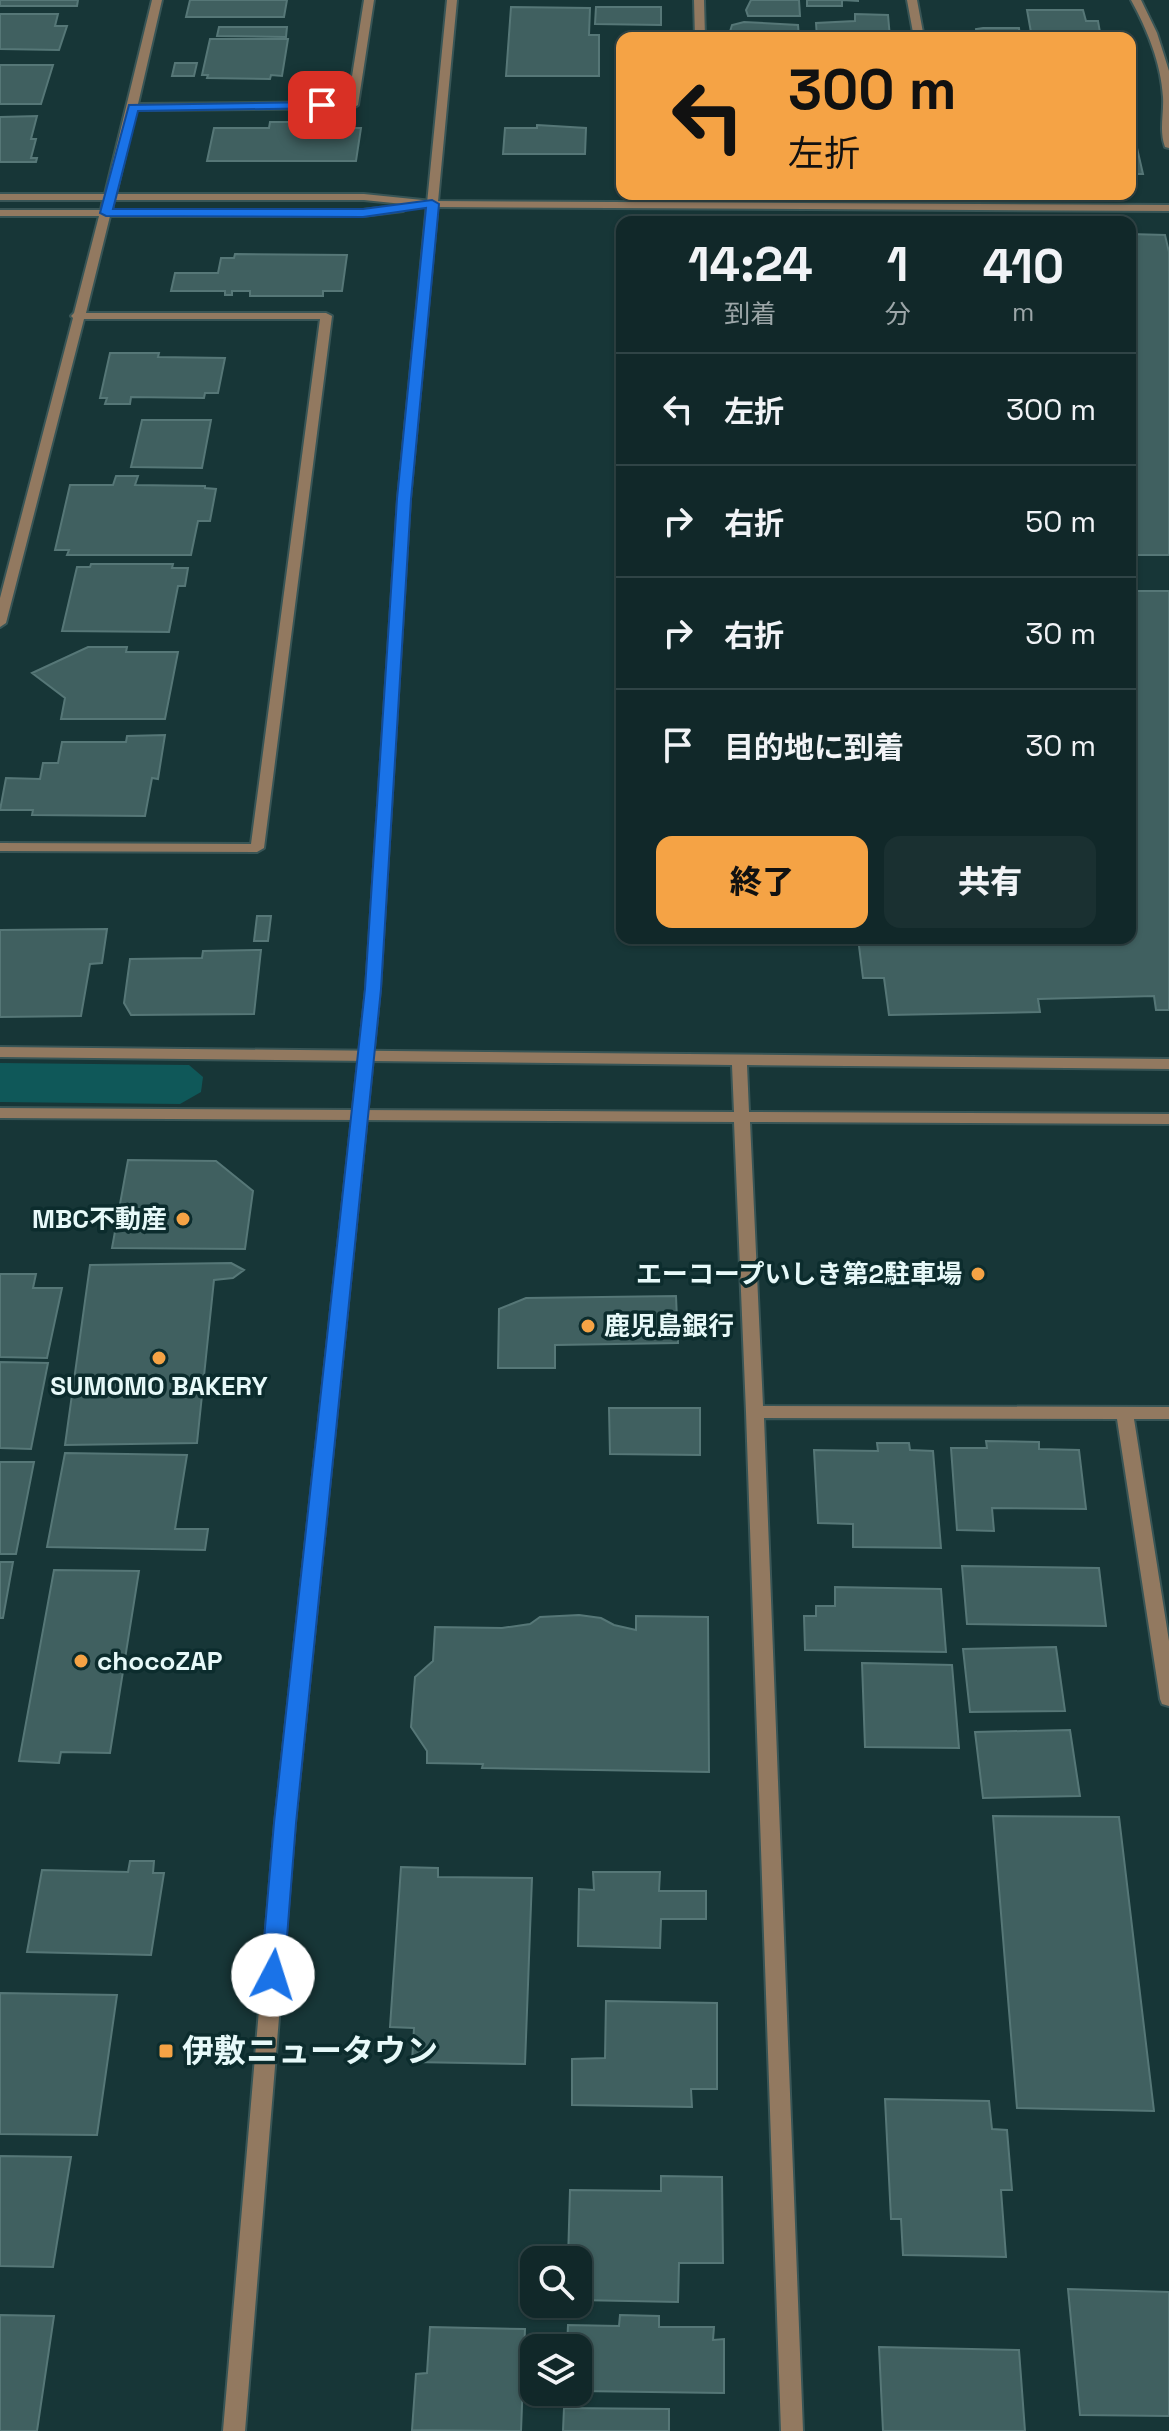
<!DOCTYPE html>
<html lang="ja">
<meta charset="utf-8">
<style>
:root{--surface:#112829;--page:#1a3031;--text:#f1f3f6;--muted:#9ca6a8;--line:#304446;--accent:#f5a345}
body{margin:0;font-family:"Space Grotesk","Noto Sans JP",sans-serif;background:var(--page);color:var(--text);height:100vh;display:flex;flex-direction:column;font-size:30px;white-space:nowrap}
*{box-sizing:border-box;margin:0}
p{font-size:26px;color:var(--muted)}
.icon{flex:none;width:44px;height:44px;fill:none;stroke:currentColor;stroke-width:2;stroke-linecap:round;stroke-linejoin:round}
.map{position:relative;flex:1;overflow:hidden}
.side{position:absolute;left:616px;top:216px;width:520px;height:728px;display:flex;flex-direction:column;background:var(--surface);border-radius:16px;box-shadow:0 2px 6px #0004,0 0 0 2px var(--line)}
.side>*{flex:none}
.top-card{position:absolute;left:616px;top:32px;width:520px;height:168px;border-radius:16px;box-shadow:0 2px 6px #0004,0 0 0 2px var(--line);background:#f5a345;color:#111;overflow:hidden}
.fabs{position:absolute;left:520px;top:2246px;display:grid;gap:16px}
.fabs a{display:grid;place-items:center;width:72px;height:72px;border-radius:16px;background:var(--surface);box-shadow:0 2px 6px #0004,0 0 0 2px var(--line);font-size:40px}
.pin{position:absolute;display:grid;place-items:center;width:68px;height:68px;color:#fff;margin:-34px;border-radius:16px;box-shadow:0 4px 12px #0006}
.me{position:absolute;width:88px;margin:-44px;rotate:5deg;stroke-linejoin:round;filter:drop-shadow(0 0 6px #0008)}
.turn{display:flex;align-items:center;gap:28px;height:168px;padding:0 40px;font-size:36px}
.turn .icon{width:104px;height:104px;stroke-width:2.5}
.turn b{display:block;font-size:56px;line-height:68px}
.eta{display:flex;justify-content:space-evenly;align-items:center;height:136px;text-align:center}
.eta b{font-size:48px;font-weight:800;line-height:56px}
.primary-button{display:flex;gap:16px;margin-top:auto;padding:16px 40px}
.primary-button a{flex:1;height:92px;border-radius:16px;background:var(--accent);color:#111;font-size:32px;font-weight:800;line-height:92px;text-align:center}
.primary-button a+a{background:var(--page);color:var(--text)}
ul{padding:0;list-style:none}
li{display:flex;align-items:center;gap:24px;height:112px;padding:0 40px;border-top:2px solid var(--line)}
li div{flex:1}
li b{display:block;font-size:30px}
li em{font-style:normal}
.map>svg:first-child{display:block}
.green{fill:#0f5859}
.building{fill:#406060;stroke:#567777;stroke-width:2}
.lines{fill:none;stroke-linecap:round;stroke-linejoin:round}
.minor-casing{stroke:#385556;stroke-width:4}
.tertiary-casing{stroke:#385556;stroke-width:4}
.minor{fill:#927960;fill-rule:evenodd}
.tertiary{fill:#927960;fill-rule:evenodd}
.route{fill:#1a73e8;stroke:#114b97;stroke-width:2}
.poi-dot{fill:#f5a345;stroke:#0c2c2d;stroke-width:3}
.labels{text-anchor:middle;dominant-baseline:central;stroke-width:7;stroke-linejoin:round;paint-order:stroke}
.poi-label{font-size:26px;font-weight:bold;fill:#e7f9f9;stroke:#0c2c2d;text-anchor:end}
.near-poi-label{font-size:32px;font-weight:bold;fill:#e7f9f9;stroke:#0c2c2d;text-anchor:start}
</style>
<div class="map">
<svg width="1169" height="2431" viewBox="0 0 1169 2431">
<rect width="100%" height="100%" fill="#173637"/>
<!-- green -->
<path class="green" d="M0,1063L189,1065L203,1077L201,1092L180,1104L0,1102Z"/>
<!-- building -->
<path class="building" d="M0,0H78L77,6H0Z
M190,0H287L284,17H186Z
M751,0H799L800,16H748L746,10Z
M807,0H858V1L842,0V6H807Z
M511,7L590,8L589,35H599V76H506Z
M596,7H661V25L595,24Z
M1027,10H1083L1086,21H1098L1101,38H1032Z
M0,14H58L55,26H67L59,50L0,49Z
M855,14L888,15L890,38H817L816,23L855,21Z
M744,22L798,25L799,38H728L732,25Z
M219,27H287L286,37L217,36Z
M983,28H1019L1020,38H977L976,29Z
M210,39H288L282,76L271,75L270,79L207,78L208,75H202Z
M175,63H197L194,76H172Z
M0,65H53L41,104H0Z
M37,116L31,139H36L31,158H37L36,162H0V117Z
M270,122H310L309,128H361L356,161H207L214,128H269Z
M537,125L586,128L585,154H503L505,128H537Z
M1130,148H1137L1143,174H1130Z
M1130,234L1165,235L1169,252V555H1130Z
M235,254L347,255L342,291H323V296H250V291H232V295H225V291H171L175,273H218L221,258H234Z
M110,353H159L158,357L225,358L218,393H205L204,398L131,397L130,404H105L107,398H100Z
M142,420H211L202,468L131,467Z
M116,476H138L135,485L205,486V488L216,489L210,521H198L191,555H67L69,550H55L70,485H113Z
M91,564H173L172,568H188L185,586H178L169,632L62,631L77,567H90Z
M1130,591H1169V1010H1156L1154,996L1038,999L1040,1012L889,1015L884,978H863L858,938H1130Z
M88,647H127L126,652H178L165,719H61L65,698L32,673Z
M165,735L158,779L152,778L145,816L32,815L33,810H0L6,778L40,779L43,763H58L62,742H126L127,736Z
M257,916H271L268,941H254Z
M107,929L102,963L90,964L81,1016L0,1017V930Z
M261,950L254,1014L131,1015L124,1003L130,959L202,958L203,951Z
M128,1160L216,1161L253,1191L245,1249L112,1248Z
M231,1263L244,1270L233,1278L214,1280L197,1443L65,1445L90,1265Z
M0,1274H36L33,1288H62L47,1358L0,1357Z
M676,1296L678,1343L555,1345V1368H498L499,1309L526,1298Z
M0,1362L48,1363L31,1449L0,1448Z
M609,1408H700V1455L610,1454Z
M986,1441L1039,1442V1449L1079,1450L1086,1509L992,1508L994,1531L957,1530L951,1448H987Z
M877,1443H909L910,1450L933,1451L941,1548L853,1547V1524L818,1523L814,1450L878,1451Z
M65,1453L187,1455L175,1529H208L205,1550L47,1547Z
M0,1462H34L16,1554H0Z
M0,1562H13L3,1618H0Z
M962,1566L1099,1568L1106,1626L967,1624Z
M54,1570L139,1571L110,1753L61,1752L59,1763L19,1761Z
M835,1587L941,1589L946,1652L805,1650L804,1616H816V1606H835Z
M579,1615L601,1618L614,1625L636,1630V1616L708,1617L709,1772L482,1768L483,1764L427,1763V1751L411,1727L415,1677L433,1661L435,1627L502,1628L530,1624L540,1617Z
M1056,1647L1065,1711L970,1712L963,1649Z
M862,1663L952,1665L959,1748L865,1747Z
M1070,1730L1080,1796L983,1798L975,1732Z
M993,1816L1119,1817L1154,2111L1017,2108Z
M130,1861H154L153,1873H164L151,1955L27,1952L42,1870L128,1872Z
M401,1867L438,1868V1877L532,1878L525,2064L412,2062L414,2028L390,2027Z
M593,1872H660L659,1891H706V1919H661L660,1948L578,1946L579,1889L594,1890Z
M0,1993L117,1995L97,2135L0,2134Z
M606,2001L717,2003V2089H691L692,2107L572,2105V2059L605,2058Z
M885,2099L989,2101L992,2129L1007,2130L1012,2190H1001L1006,2257L903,2255L901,2219H891Z
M0,2156L71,2157L53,2267L0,2266Z
M661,2176L722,2177L723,2263H679L678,2302L578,2300V2260H568L570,2190L661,2191Z
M1068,2289L1169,2292V2416L1080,2415Z
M0,2315L54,2316L37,2431H0Z
M620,2315L659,2316V2327H714L713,2340L724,2339V2393L578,2391V2348H567L568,2325L619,2326Z
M430,2327L525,2329L521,2431L412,2430L416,2374L427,2373Z
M879,2347L1019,2350L1025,2431H883Z
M564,2408L669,2409V2431H563Z"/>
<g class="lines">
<!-- minor casing -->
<g class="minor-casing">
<path id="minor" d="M152,0H162L138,104L348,102L364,0H374L358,105L353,108L136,110L116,194H364L432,201L1169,205V211L432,207L364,200H114L112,210H363L403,205L408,208L403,211L363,216H110L86,313H326L332,316L264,848L257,852L0,851V843L251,844L320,319H84L6,623L0,627V598L73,318L71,316L74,313L99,216H0V210H101L103,200H0V194H105Z
M694,0H704L705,38H695Z
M907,0H917L924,38H914Z
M1131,0H1141L1157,33L1169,71V148L1165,147C1159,131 1164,114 1163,97C1161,63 1147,29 1131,0Z
M0,1047L1169,1059V1069L747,1065L749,1112L1169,1114V1124L750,1122L763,1406L1169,1407V1419H1134L1169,1641V1706L1162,1704L1160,1699L1117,1419L764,1418L803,2431H781L746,1412L734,1122L0,1118V1108L734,1112L732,1065L0,1057Z"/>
</g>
<!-- tertiary casing -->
<g class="tertiary-casing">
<path id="tertiary" d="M447,0H457L410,499L380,989L295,1823L245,2431H223L275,1823L366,989L398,499Z"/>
</g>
<!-- minor -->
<use href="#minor" class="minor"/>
<!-- tertiary -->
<use href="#tertiary" class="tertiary"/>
</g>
<!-- route -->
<path class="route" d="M322,102L328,105L326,108L138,111L113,209H363L432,200L439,204L411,499L381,989L296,1823L284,1975L281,1982L273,1985L265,1982L261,1975L274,1823L365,989L397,499L426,208L363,217L106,216L100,213L129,105Z"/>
<!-- markers -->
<g class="poi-dot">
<circle cx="183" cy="1219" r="8"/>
<circle cx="978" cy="1274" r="8"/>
<circle cx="588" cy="1326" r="8"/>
<circle cx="159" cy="1358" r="8"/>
<circle cx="81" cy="1661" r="8"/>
<rect x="158" y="2043" width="16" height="16" rx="4"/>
</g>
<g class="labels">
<!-- poi labels -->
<g class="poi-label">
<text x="167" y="1219">MBC不動産</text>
<text x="962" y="1274">エーコープいしき第2駐車場</text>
<text x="604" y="1326" text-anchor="start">鹿児島銀行</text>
<text x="159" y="1386" text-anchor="middle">SUMOMO BAKERY</text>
<text x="97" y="1661" text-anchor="start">chocoZAP</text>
</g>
<!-- near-poi labels -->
<g class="near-poi-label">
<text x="182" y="2051">伊敷ニュータウン</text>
</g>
</g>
</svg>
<div class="fabs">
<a><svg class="icon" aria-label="search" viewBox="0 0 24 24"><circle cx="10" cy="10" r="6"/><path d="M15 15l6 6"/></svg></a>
<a><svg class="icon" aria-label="layers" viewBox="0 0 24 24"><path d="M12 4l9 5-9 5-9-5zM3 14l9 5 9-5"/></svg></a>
</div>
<div class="pin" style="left:322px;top:105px;background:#d93025"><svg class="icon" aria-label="arrive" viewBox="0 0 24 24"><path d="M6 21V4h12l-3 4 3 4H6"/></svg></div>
<svg class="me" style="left:273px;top:1975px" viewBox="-20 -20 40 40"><circle r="19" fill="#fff"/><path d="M0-13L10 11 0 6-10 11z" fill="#1a73e8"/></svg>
<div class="top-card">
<div class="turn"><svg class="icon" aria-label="left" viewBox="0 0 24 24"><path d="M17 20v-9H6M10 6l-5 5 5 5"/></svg><div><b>300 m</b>左折</div></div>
</div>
<section class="side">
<div class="eta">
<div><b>14:24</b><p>到着</p></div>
<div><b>1</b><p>分</p></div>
<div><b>410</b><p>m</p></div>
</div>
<ul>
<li><svg class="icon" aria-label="left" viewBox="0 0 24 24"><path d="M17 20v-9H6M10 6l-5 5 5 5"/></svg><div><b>左折</b></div><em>300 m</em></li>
<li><svg class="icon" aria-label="right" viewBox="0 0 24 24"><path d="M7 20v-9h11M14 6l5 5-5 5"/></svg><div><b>右折</b></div><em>50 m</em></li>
<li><svg class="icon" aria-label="right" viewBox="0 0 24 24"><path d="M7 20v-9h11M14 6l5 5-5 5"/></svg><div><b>右折</b></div><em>30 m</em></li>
<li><svg class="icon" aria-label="arrive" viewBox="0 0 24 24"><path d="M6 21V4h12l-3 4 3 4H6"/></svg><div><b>目的地に到着</b></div><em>30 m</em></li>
</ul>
<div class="primary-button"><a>終了</a><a>共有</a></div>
</section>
</div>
